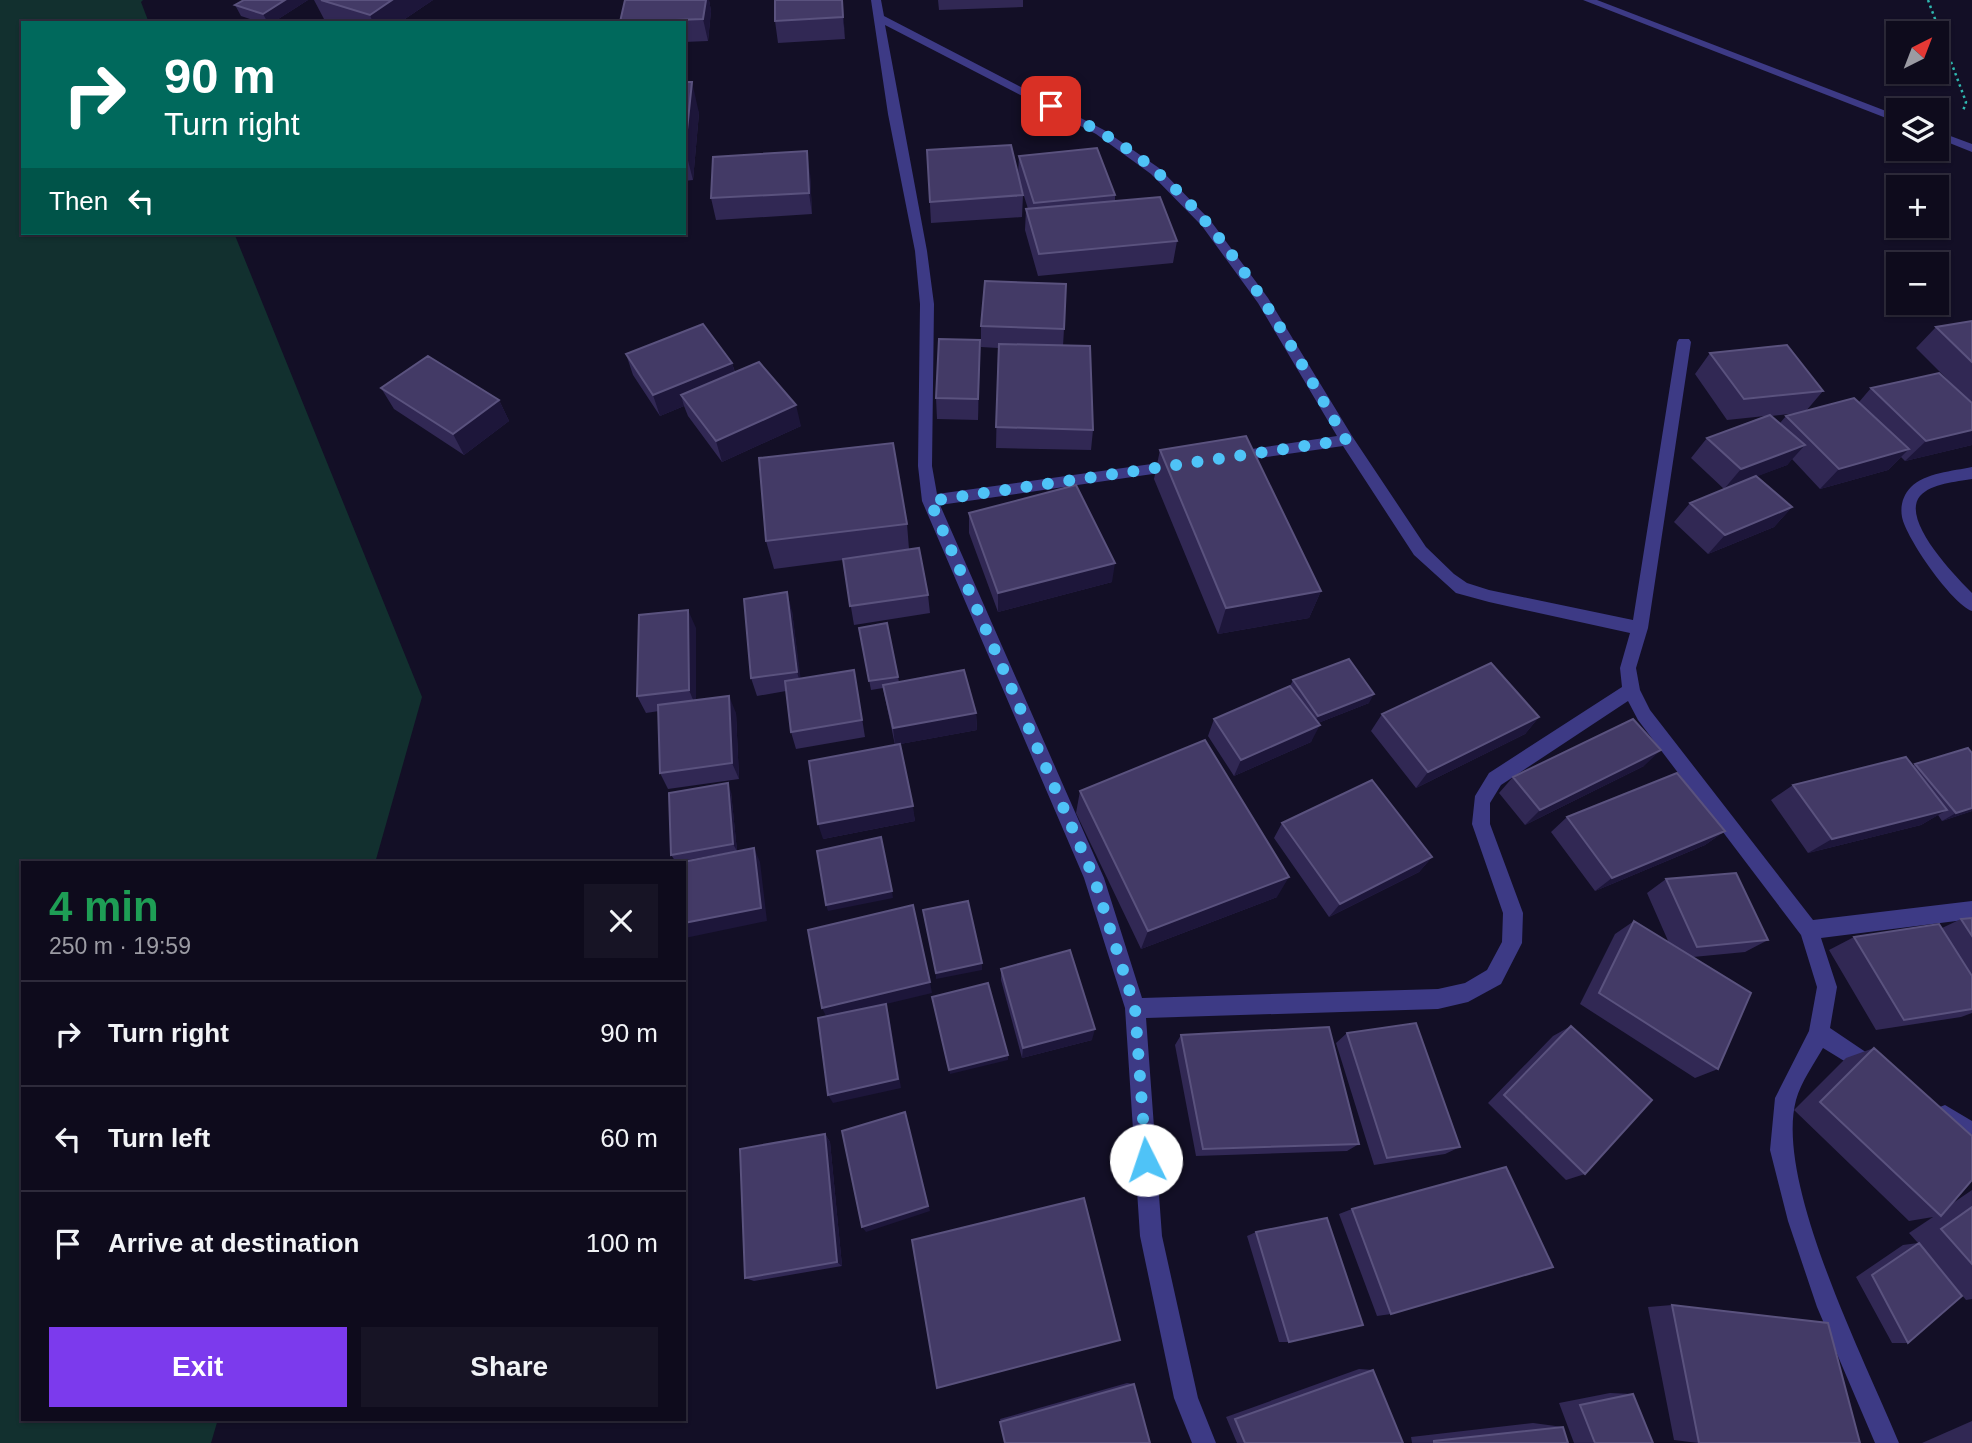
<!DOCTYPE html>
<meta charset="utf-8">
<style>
:root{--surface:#0e0b1c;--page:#171425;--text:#f1f3f6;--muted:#9b9ba3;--line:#2e2b3b;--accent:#7c3aed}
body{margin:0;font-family:Arial,sans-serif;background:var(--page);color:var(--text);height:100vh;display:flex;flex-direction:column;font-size:26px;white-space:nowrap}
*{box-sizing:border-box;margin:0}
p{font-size:23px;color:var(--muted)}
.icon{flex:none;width:38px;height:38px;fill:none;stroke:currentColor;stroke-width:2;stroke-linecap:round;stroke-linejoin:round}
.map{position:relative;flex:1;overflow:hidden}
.drawer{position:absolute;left:21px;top:861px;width:665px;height:560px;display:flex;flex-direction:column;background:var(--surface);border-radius:0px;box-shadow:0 2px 5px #0004,0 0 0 2px var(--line)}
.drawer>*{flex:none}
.hud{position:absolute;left:21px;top:21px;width:665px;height:214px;border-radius:0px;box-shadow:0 2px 5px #0004,0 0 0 2px var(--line);background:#00695c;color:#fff;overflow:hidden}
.needle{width:46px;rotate:42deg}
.controls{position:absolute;left:1886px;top:21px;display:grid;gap:14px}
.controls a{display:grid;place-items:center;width:63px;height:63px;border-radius:0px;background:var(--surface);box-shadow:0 2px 5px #0004,0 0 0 2px var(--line);font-size:35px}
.pin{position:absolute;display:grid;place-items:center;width:60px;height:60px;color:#fff;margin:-30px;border-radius:14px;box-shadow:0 4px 10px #0006}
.me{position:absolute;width:77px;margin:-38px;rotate:356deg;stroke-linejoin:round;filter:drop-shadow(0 0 5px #0008)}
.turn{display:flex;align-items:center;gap:24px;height:147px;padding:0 28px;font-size:32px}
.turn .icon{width:91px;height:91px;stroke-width:2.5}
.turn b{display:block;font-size:49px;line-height:60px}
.then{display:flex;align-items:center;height:66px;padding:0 28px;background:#0003;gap:14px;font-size:26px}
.round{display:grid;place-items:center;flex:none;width:74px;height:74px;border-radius:0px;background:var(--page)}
.overview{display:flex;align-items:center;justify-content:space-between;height:119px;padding:0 28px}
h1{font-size:42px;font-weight:700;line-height:52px;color:#1e9e55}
.cta{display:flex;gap:14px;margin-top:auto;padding:14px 28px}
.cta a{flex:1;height:80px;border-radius:0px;background:var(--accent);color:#fff;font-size:28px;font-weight:700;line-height:80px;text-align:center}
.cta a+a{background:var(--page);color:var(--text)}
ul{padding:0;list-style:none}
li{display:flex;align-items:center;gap:21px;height:105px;padding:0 28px;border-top:2px solid var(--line)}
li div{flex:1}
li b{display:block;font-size:26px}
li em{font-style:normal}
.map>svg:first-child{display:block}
.green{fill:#12302f}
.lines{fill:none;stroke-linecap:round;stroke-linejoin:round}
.path{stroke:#2fb8b0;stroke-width:2.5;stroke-dasharray:2.5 3.5;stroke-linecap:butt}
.street{fill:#3d3a85;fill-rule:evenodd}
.wall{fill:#312854;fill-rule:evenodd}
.shaded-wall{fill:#1d163a}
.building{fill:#433a66;stroke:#5a527e;stroke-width:2}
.route{stroke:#4fc3f7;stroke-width:12;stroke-dasharray:0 21.6}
</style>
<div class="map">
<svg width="1972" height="1443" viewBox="0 0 1972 1443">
<rect width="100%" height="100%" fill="#130f26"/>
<!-- green -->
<path class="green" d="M0,0H143L141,2L149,23H23V233H234L422,697L375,863H23V1419H218L211,1443H0Z"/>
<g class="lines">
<!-- path -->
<path class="path" d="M1928,0L1966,102L1963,111"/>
<!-- street -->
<path class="street" d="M871,0H881L884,16L1104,130L1159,168L1210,220L1268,298L1352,436L1426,547L1454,574L1467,583L1489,590L1633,620L1677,342L1679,339H1689L1691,342L1648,628L1636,668L1640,690L1650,710L1813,920L1972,901V919L1821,938L1837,987L1830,1028L1879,1061L1882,1068L1879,1075L1872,1078L1823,1048C1814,1064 1801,1082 1796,1100C1774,1183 1866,1362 1899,1443H1875L1817,1307L1788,1221L1770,1150L1775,1098L1809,1031L1817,987L1801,935L1638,720L1628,701L1501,785L1490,803V824L1523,913L1522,943L1501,984L1468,1002L1438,1009L1146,1018L1162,1236L1198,1398L1216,1443H1192L1174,1398L1140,1236L1125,1008L1084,878L922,501L918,466L920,304L915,251L888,114ZM885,25L1096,134L1151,174L1202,226L1258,303L1337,436L1232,452L1227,453L1225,457L1227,461L1232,462L1343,446L1414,555L1456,593L1489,602L1630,633L1620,668L1622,687L1489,773L1475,796L1472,824L1503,913L1502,942L1487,970L1465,983L1438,989L1142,998L1104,878L940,505L1180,470L1187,465L1180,460L937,494L932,466L934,304L927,251Z
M1583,0H1597L1899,116V123Z
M1937,131L1972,144V152L1937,138Z
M1972,467V479C1956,482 1932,483 1920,496C1900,520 1956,577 1972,593V611C1952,604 1906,538 1902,517C1900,506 1903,495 1911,487C1925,473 1953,471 1972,467Z
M1945,1105L1972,1121V1145L1937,1124L1934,1116L1937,1108Z"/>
</g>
<!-- wall -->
<path class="wall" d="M308,0L272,23H262L241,16L235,5Z
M314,0H433L399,23H336L324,19Z
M625,0H709L711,11L708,41L684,42V23L620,22Z
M842,0L845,39L778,43L775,21Z
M938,0H1023V7L939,10Z
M684,82L699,113L693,180L684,181Z
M927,150L1018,176L1019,156L1115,195V201L1177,241L1173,263L1038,276L1025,230L1026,209H1028L1020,183L1023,195L1022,217L931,223Z
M810,173L812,214L716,220L711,198Z
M1972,321V445L1905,461L1901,457L1888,470L1820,489L1792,459L1787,465L1757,476L1792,507L1774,527L1708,554L1674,522L1690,503L1724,489L1691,458L1707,438L1765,416L1727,420L1695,374L1710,353L1823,391L1806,411L1859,402L1871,388L1962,394L1916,348L1936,327ZM1798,413L1786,416L1780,423L1771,416Z
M981,326L1064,329L1063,346L1093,430L1091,450L996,448L998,348L981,347Z
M980,340L978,420L937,419L936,398Z
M626,354L732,363L735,372L801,426L722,462L688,416L684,406L660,416L633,375Z
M381,388L499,400L509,421L464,455L394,409Z
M1160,450L1321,591L1309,618L1218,634L1154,479Z
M969,513L1112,582L998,612L969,533Z
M907,524L909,549L928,595L930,613L854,625L843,560L774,569L766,541Z
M792,611L800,678L857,687L865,737L796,749L791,732L786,691L757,696L751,678Z
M696,628V700L736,713L739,779L668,789L660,773L659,711L646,713L637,696Z
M859,628L898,677L899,682L976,713L977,730L900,744L915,821L823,839L895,745L883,688L871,690Z
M1293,680L1369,703L1318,723L1311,742L1234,776L1208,736L1214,719L1290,686Z
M1382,714L1539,717L1525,734L1416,788L1371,731Z
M1915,764L1972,811L1942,821L1938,815L1921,825L1808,853L1771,800L1793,785L1912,766Z
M1644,766L1525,825L1499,793L1513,777Z
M1080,791L1277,897L1141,949L1076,813Z
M731,792L737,851L676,862L671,855Z
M1567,817L1725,831L1705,845L1595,891L1551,832Z
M1282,823L1432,857L1419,872L1329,917L1274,838Z
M1666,879L1768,940L1745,952L1693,957L1718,1069L1695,1078L1580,1004L1615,934L1634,921L1669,943L1647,893Z
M1972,918V1013L1961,1017L1876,1030L1829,950L1854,937L1942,928L1961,919Z
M1001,969L1092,1040L1022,1058L1001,980Z
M1571,1026L1585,1174L1566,1180L1488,1103L1553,1036Z
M1347,1033L1460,1147L1445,1154L1374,1165L1336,1043Z
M1181,1035L1359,1144L1347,1151L1196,1156L1175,1045Z
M1874,1048L1950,1205L1972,1190V1299L1966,1300L1952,1283L1908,1343H1892L1856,1277L1903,1245L1918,1243L1909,1233L1933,1217L1909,1221L1794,1110L1846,1058Z
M825,1134L830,1142L842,1266L754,1281L745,1278Z
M1352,1209L1391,1314L1377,1316L1339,1214Z
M1256,1232L1289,1342H1279L1247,1236Z
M1672,1305L1860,1443H1698L1674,1440L1648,1307Z
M1359,1369L1373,1370L1403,1443H1237L1226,1417Z
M1127,1383L1134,1384L1005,1443L1000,1419Z
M1610,1393L1633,1394L1653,1443H1574L1559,1403Z
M1972,1421V1443H1922Z
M1533,1423L1563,1427L1568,1443H1412L1411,1437Z"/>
<!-- shaded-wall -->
<path class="shaded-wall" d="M285,0H308L272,23H268L263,14Z
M392,0H433L399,23H373L370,15Z
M706,0H709L711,11L708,41L703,19Z
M842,0L843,5L845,39L843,17Z
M692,82L699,113L693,180L685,149Z
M807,151L810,173L812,214L809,193Z
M980,340V361L978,420V399Z
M732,363L738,384L681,395L684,406L660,416L653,395Z
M499,400L509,421L464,455L453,434Z
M796,405L801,426L722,462L716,441Z
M1972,430V445L1905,461L1926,441Z
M1805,445L1787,465L1724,489L1741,469Z
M1909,449L1888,470L1820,489L1839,469Z
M1792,507L1774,527L1708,554L1725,535Z
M1115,563L1112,582L998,612V593Z
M1321,591L1309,618L1218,634L1226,608Z
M787,592L792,611L802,689L797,672Z
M688,610L696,628V707L689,690Z
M1374,694L1369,703L1313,725L1318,716Z
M729,696L736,713L739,779L732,763Z
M976,713L977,730L895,745L893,728Z
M1539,717L1525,734L1416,788L1428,772Z
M1320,725L1311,742L1234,776L1241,760Z
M1661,750L1644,766L1525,825L1540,810Z
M728,783L731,792L737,851L733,844Z
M913,806L915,821L823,839L818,824Z
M1972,808V811L1942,821L1956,813Z
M1947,810L1921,825L1808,853L1832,839Z
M1725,831L1705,845L1595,891L1612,878Z
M754,848L760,862L767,921L685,938L684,923Z
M1432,857L1419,872L1329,917L1340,904Z
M1289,877L1277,897L1141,949L1148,931Z
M892,891L893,898L828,911L826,905Z
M982,963V970L936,979V973Z
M930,982L932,993L886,1004L889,1015L901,1088L833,1103L828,1095L827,1018L822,1008Z
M1095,1029L1092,1040L1022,1058L1023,1048Z
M1008,1055V1060L950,1074L949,1070Z
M905,1112L930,1211L866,1232L862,1227Z
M825,1134L830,1142L842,1266L837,1262Z"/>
<!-- building -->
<path class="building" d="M244,0H285L263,14L235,5Z
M321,0H392L370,15Z
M625,0H706L703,19L620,22Z
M775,0H842L843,17L775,21Z
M684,82H692L685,149H684Z
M1011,145L1023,195L930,202L927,150Z
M1097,148L1115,195L1034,203L1019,156Z
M807,151L809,193L711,198L713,157Z
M1160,197L1177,241L1039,254L1026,209Z
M985,281L1066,284L1064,329L981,326Z
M1972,321V362L1936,327Z
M703,324L732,363L653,395L626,354Z
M939,339L980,340L978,399L936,398Z
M999,344L1090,346L1093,430L996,427Z
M1787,345L1823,391L1744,399L1710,353Z
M428,356L499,400L453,434L381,388Z
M759,362L796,405L716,441L681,395Z
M1939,373L1972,403V430L1926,441L1871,388Z
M1854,398L1909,449L1839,469L1786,416Z
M1770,415L1805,445L1741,469L1707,438Z
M1246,436L1321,591L1226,608L1160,450Z
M893,443L907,524L766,541L759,458Z
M1756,476L1792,507L1725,535L1690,503Z
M1076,485L1115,563L998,593L969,513Z
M919,548L928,595L850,606L843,559Z
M787,592L797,672L751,678L744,599Z
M688,610L689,690L637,696L639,615Z
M887,623L898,677L869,681L859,628Z
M1349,659L1374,694L1318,716L1293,680Z
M1491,663L1539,717L1428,772L1382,714Z
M854,670L862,720L791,732L785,681Z
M964,670L976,713L893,728L883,685Z
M1290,686L1320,725L1241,760L1214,719Z
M729,696L732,763L660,773L658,705Z
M1633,719L1661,750L1540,810L1513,777Z
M1205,740L1289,877L1148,931L1080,791Z
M900,744L913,806L818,824L809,761Z
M1968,748L1972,753V808L1956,813L1915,764Z
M1906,757L1947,810L1832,839L1793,785Z
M1677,773L1725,831L1612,878L1567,817Z
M1372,780L1432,857L1340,904L1282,823Z
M728,783L733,844L671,855L669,793Z
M881,837L892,891L826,905L817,851Z
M754,848L761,908L684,923V863H678Z
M1736,873L1768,940L1697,947L1666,879Z
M968,901L982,963L936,973L923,910Z
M913,905L930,982L822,1008L808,930Z
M1972,918V936L1961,919Z
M1634,921L1751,993L1718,1069L1599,993Z
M1939,924L1972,976V1009L1904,1020L1854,937Z
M1070,950L1095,1029L1023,1048L1001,969Z
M988,983L1008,1055L949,1070L932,997Z
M886,1004L898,1079L828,1095L818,1018Z
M1416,1023L1460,1147L1387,1158L1347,1033Z
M1571,1026L1652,1100L1585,1174L1504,1095Z
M1329,1027L1359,1144L1203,1149L1181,1035Z
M1874,1048L1972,1136V1180L1941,1216L1820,1102Z
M905,1112L928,1206L862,1227L842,1131Z
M825,1134L837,1262L745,1278L740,1149Z
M1506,1167L1553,1267L1391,1314L1352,1209Z
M1084,1198L1120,1340L937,1388L912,1240Z
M1972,1207V1264L1941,1229Z
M1327,1218L1363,1325L1289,1342L1256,1232Z
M1919,1243L1962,1296L1908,1343L1872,1275Z
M1672,1305L1828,1323L1860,1443H1699Z
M1373,1370L1403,1443H1245L1235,1419Z
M1134,1384L1150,1443H1005L1000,1422Z
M1633,1394L1653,1443H1595L1580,1405Z
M1563,1427L1568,1443H1434V1441Z"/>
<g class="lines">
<!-- route -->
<path class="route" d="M1051,106C1078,120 1105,133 1130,151C1227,219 1287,341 1346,440L930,501L1094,878L1135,1008L1146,1160"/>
</g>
</svg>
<div class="controls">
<a><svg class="needle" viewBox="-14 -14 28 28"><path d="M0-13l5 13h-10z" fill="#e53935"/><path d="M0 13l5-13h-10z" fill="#9b9ba3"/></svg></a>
<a><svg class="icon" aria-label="layers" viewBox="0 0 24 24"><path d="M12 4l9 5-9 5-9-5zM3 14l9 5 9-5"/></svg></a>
<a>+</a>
<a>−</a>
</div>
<div class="pin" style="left:1051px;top:106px;background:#d93025"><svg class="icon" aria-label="arrive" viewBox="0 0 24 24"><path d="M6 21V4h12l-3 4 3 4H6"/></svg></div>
<svg class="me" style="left:1146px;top:1160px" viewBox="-20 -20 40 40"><circle r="19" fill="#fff"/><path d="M0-13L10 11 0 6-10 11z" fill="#4fc3f7"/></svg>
<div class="hud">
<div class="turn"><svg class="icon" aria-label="right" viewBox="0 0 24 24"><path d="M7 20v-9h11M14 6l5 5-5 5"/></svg><div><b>90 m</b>Turn right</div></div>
<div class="then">Then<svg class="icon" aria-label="left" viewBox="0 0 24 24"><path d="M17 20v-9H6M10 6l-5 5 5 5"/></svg></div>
</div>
<section class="drawer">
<div class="overview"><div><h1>4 min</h1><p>250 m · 19:59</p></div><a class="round"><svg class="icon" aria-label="close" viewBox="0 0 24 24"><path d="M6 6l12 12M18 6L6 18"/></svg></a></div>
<ul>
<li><svg class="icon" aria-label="right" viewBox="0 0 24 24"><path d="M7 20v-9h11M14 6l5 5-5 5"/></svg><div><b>Turn right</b></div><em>90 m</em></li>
<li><svg class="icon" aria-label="left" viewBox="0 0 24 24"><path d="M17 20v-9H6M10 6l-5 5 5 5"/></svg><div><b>Turn left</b></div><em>60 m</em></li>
<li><svg class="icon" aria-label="arrive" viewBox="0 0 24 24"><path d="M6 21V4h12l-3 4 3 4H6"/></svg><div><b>Arrive at destination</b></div><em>100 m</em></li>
</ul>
<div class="cta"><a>Exit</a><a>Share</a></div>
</section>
</div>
